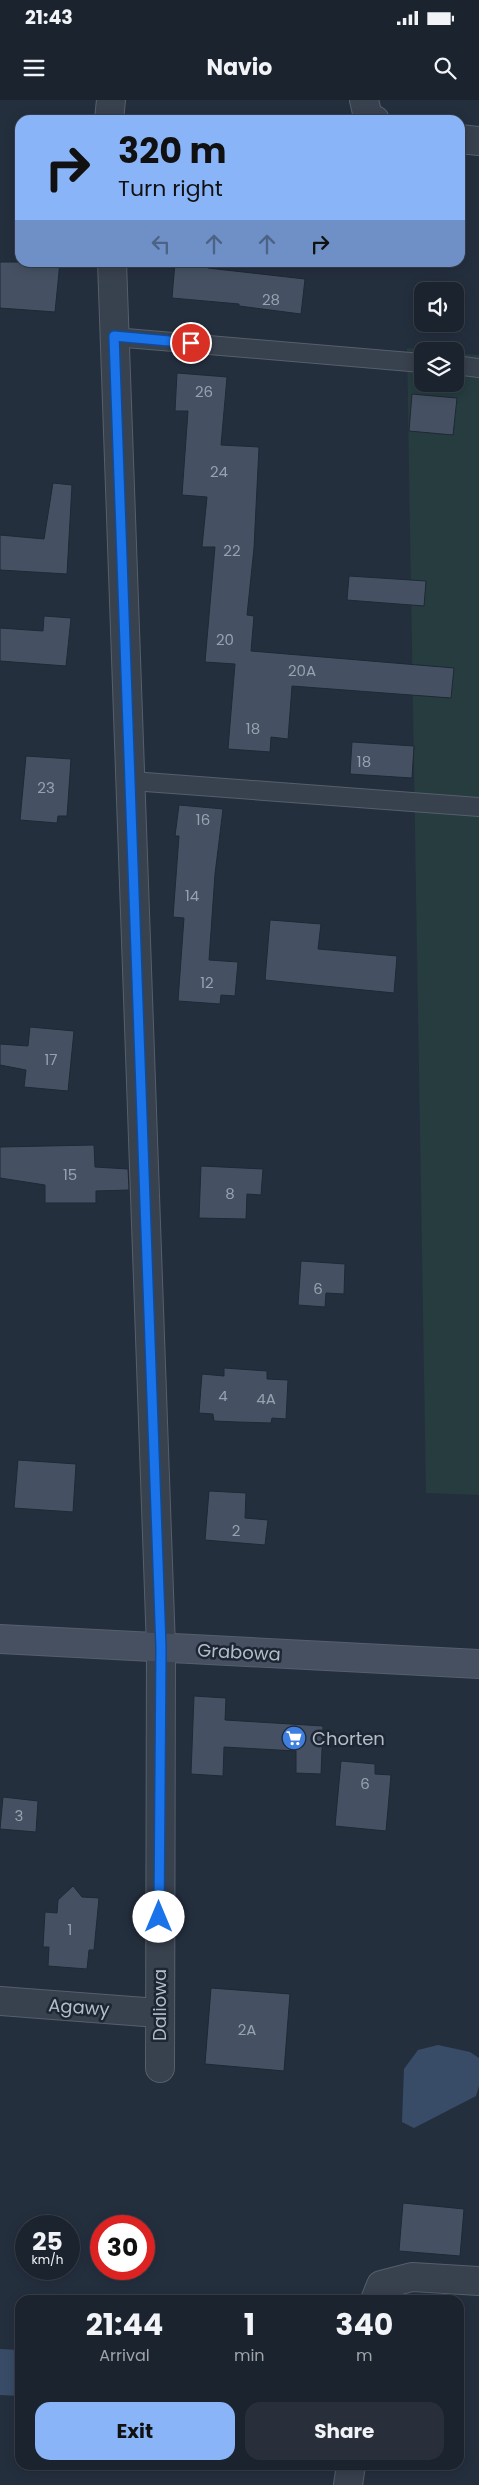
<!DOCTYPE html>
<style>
:root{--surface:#1b232e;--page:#282f3a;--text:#f1f3f6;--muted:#a0a4aa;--line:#39404a;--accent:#8ab4f8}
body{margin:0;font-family:Poppins,sans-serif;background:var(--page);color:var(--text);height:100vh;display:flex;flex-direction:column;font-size:19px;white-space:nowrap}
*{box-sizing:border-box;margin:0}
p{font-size:16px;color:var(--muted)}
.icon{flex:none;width:28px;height:28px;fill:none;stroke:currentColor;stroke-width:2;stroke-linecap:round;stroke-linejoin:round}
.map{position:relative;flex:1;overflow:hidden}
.sheet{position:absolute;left:15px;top:2195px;width:449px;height:175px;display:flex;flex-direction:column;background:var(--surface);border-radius:15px;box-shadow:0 2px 12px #0003,0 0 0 1px var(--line)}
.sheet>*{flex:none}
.guide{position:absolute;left:15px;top:15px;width:450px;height:152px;border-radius:15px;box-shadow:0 2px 12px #0003,0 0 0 1px var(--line);background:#8ab4f8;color:#111;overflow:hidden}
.buttons{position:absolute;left:414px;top:182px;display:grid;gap:10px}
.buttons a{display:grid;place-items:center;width:50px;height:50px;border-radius:10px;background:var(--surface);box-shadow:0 2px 12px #0003,0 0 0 1px var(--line);font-size:25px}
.speed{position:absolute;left:15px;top:2115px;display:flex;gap:10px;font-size:25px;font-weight:700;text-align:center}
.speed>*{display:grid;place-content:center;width:65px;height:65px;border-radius:50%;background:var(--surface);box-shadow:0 2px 12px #0003,0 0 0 1px var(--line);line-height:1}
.speed small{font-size:12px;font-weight:400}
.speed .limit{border:8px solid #d22;background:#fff;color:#111}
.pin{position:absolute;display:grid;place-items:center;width:42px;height:42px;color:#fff;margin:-21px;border:2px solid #fff;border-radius:50%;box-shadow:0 1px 5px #0007}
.me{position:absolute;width:55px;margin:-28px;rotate:0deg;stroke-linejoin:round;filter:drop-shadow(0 0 4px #0008)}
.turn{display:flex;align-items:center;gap:18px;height:105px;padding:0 20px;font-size:22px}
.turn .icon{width:65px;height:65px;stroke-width:2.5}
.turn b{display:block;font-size:35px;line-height:42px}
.lanes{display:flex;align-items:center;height:48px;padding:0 20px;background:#0003;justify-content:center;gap:25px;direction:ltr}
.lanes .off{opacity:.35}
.eta{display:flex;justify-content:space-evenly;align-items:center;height:85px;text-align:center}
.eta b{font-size:30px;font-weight:700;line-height:35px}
.cta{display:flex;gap:10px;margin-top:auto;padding:10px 20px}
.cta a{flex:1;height:58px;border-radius:15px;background:var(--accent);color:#111;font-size:20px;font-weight:700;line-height:58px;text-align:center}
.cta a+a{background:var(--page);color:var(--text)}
.status{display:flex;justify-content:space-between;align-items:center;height:35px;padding:0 25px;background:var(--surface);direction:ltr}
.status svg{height:14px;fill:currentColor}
header{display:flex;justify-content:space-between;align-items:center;height:65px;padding:0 20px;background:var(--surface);font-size:22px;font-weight:700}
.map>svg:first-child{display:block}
.green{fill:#263c3f}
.water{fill:#394c67}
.building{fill:#455162;stroke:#1f2835}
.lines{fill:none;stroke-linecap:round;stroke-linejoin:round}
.lane-casing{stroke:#565f6c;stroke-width:20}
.street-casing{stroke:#565f6c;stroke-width:30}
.secondary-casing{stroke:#565f6c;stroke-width:30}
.lane{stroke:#38414e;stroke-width:18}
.street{stroke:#38414e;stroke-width:28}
.secondary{stroke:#465061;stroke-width:28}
.route-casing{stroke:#114b97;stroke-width:12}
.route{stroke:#1a73e8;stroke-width:9}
.labels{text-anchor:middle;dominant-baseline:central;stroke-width:5;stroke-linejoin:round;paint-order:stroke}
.number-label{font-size:15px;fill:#98a1af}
.street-label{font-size:18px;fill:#b4bcc9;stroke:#1d2633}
.poi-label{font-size:18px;fill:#b4bcc9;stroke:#1d2633;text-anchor:start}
</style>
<div class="status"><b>21:43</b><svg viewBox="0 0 49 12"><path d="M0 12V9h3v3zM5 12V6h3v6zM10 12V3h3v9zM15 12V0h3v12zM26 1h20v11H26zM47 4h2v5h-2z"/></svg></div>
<header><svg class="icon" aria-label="menu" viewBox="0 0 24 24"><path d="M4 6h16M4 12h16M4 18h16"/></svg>Navio<svg class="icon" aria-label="search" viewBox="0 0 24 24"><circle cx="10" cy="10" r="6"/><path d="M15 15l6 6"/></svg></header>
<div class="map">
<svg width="479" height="2385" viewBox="0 0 479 2385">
<rect width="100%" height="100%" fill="#242f3e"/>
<!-- green -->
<path class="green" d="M407,248L439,251H422V284H455V253L479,255V1395L426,1393Z"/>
<!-- water -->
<path class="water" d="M438,1945L470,1952L479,1958V1986L476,1996L414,2028L402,2022L404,1969L418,1950Z
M0,2249L20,2250V2296L0,2295Z"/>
<!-- building -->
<path class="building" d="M0,162H60L55,212L0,208Z
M175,162H208V168L305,179L301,214L239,206V204L172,198Z
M177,273L227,277L221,345L259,347L254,448L247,515L254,516L251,551L454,568L451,598L292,586L288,639L271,637L270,652L228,649L235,564L205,562L215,447H202L207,397L182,395L188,311H175Z
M412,294L457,298L453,335L409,331Z
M53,383L72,385L67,474L0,470V435L44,439Z
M349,476L426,481L424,506L347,500Z
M44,516L71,518L66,566L0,561V528L43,531Z
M352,642L414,646L412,678L350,674Z
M26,656L71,659L67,716H58L57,723L20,720Z
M179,705L223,709L215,774L209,860L238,862L235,896L221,895L220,904L178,901L184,818L173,817L179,736H175Z
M270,820L321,824L318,849L397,856L394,893L265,880Z
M30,927L74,931L68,991L24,987L26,970L0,965V944L28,946Z
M94,1045L95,1067L128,1069L129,1090L96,1091V1103H45V1085L0,1078V1047Z
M201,1066L263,1069L261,1095L247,1094L246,1119L199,1118Z
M301,1161L345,1164L344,1194L326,1193L325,1207L298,1205Z
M224,1268L267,1271V1279L288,1280L286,1319L272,1318L271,1323L237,1322L214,1321L213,1314L199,1313L202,1274L224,1276Z
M18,1360L76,1364L73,1412L14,1408Z
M209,1391L246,1393L245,1418L268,1420L265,1445L205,1440Z
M194,1596L226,1598L225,1620L323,1626L321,1674L296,1673V1651L224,1647L223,1676L191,1674Z
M341,1661L375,1664V1674L391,1675L386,1731L335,1726Z
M3,1697L38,1701L36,1732L0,1729Z
M73,1786L82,1797L99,1798L94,1850H89L87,1869L48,1866L49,1847H43L45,1812L57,1813L58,1800Z
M211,1888L290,1894L284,1971L205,1964Z
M403,2103L464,2109L460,2156L399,2151Z"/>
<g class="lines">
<!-- lane casing -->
<g class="lane-casing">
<path id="lane" d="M114,237L422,263
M455,265L479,268
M132,681L479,707"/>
</g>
<!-- street casing -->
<g class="street-casing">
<path id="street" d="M364,0L368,17L375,20
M109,20L111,0
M460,39L479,41
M112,162L161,1548L160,1968
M0,1901L158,1913
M375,2200L381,2185L412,2177L479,2181
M348,2385L351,2365"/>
</g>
<!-- secondary casing -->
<g class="secondary-casing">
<path id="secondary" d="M0,1539L479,1564"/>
</g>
<!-- lane -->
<use href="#lane" class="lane"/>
<!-- street -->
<use href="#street" class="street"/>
<!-- secondary -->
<use href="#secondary" class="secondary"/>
</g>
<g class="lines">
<!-- route casing -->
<g class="route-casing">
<path id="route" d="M159,1817L161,1548L114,236L191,243"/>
</g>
<!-- route -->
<use href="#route" class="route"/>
</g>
<!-- icons -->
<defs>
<g id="supermarket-disc" transform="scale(1.25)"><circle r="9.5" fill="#3f7fe0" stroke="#1d2633"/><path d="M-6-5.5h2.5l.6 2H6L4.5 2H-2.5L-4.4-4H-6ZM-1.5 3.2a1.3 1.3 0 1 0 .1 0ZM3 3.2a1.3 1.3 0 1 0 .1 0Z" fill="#fff"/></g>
</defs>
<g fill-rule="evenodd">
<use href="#supermarket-disc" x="294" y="1638"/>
</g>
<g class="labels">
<!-- number labels -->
<g class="number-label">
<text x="271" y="199">28</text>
<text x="204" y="291">26</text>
<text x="219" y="371">24</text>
<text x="232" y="450">22</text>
<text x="225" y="539">20</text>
<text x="302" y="570">20A</text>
<text x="253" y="628">18</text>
<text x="364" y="661">18</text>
<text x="46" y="687">23</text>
<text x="203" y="719">16</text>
<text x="192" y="795">14</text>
<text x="207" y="882">12</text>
<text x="51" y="959">17</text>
<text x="70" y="1074">15</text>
<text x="230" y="1093">8</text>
<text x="318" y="1188">6</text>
<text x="223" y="1295">4</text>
<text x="266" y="1298">4A</text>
<text x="236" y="1430">2</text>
<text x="365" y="1683">6</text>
<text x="19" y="1715">3</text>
<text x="70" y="1829">1</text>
<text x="247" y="1929">2A</text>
</g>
<!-- street labels -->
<g class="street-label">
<text transform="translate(239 1552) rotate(3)">Grabowa</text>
<text transform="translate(159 1905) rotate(-90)">Daliowa</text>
<text transform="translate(79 1907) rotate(4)">Agawy</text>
</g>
<!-- poi labels -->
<g class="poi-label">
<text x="312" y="1638">Chorten</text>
</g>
</g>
</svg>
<div class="buttons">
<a><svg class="icon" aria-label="sound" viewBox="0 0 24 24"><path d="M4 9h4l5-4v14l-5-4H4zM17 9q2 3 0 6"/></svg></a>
<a><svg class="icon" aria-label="layers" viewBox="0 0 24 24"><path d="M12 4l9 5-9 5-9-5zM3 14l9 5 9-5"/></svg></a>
</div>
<div class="speed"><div>25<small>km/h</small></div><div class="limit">30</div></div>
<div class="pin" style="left:191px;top:243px;background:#d93025"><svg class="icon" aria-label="arrive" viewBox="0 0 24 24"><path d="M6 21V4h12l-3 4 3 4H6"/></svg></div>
<svg class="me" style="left:159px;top:1817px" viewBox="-20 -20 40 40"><circle r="19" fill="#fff"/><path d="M0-13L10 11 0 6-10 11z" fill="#1a73e8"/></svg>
<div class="guide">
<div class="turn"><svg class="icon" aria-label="right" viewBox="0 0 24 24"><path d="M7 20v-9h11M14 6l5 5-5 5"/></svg><div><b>320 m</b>Turn right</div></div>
<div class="lanes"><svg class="icon off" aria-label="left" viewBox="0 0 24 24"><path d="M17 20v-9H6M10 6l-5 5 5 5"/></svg><svg class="icon off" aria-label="ahead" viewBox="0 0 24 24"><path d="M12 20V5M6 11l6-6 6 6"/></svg><svg class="icon off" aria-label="ahead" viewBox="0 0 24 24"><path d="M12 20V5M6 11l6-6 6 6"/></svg><svg class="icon" aria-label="right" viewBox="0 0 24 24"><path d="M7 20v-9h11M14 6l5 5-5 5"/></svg></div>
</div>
<section class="sheet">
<div class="eta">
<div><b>21:44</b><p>Arrival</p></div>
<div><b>1</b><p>min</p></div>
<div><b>340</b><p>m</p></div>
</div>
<div class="cta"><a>Exit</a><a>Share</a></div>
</section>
</div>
